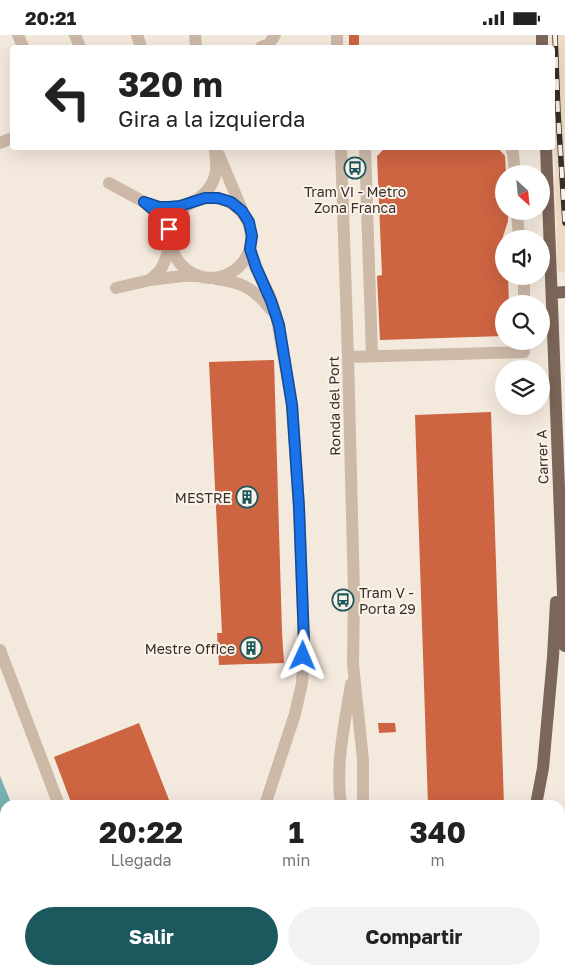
<!DOCTYPE html>
<html lang="es">
<style>
:root{--surface:#fff;--page:#f2f2f2;--text:#222;--muted:#767676;--accent:#1b595e}
body{margin:0;font-family:"Golos Text",sans-serif;background:var(--page);color:var(--text);height:100vh;display:flex;flex-direction:column;font-size:19px;white-space:nowrap}
*{box-sizing:border-box;margin:0}
p{font-size:16px;color:var(--muted)}
.icon{flex:none;width:28px;height:28px;fill:none;stroke:currentColor;stroke-width:2;stroke-linecap:round;stroke-linejoin:round}
.map{position:relative;flex:1;overflow:hidden}
.sheet{position:absolute;left:0px;top:765px;width:565px;height:175px;display:flex;flex-direction:column;background:var(--surface);border-radius:15px 15px 0 0;box-shadow:0 5px 20px #0002}
.sheet>*{flex:none}
.guide{position:absolute;left:10px;top:10px;width:545px;height:105px;border-radius:5px;box-shadow:0 5px 20px #0002;background:#fff;color:var(--text);overflow:hidden}
.needle{width:32px;rotate:153deg}
.buttons{position:absolute;left:495px;top:130px;display:grid;gap:10px}
.buttons a{display:grid;place-items:center;width:55px;height:55px;border-radius:50%;background:var(--surface);box-shadow:0 5px 20px #0002;font-size:25px}
.pin{position:absolute;display:grid;place-items:center;width:42px;height:42px;color:#fff;margin:-21px;border-radius:10px;box-shadow:0 2px 8px #0006}
.me{position:absolute;width:55px;margin:-28px;rotate:1deg;stroke-linejoin:round;filter:drop-shadow(0 0 4px #0008)}
.turn{display:flex;align-items:center;gap:18px;height:105px;padding:0 25px;font-size:22px}
.turn .icon{width:65px;height:65px;stroke-width:2.5}
.turn b{display:block;font-size:35px;line-height:42px}
.eta{display:flex;justify-content:space-evenly;align-items:center;height:85px;text-align:center}
.eta b{font-size:30px;font-weight:700;line-height:35px}
.action{display:flex;gap:10px;margin-top:auto;padding:10px 25px}
.action a{flex:1;height:58px;border-radius:30px;background:var(--accent);color:#fff;font-size:20px;font-weight:700;line-height:58px;text-align:center}
.action a+a{background:var(--page);color:var(--text)}
.status{display:flex;justify-content:space-between;align-items:center;height:35px;padding:0 25px;background:var(--surface);direction:ltr}
.status svg{height:14px;fill:currentColor}
.map>svg:first-child{display:block}
.plaza{fill:#eddbc3}
.water{fill:#7ab0b3}
.building{fill:#cd6442}
.lines{fill:none;stroke-linecap:round;stroke-linejoin:round}
.minor{stroke:#cdb9a8;stroke-width:12}
.major{stroke:#7c6559;stroke-width:12}
.rail-casing{stroke:#392e29;stroke-width:5.5}
.rail{stroke:#fbf3ea;stroke-width:4;stroke-dasharray:11;stroke-linecap:butt}
.route-casing{stroke:#114b97;stroke-width:12}
.route{stroke:#1a73e8;stroke-width:9}
.labels{text-anchor:middle;dominant-baseline:central;stroke-width:4;stroke-linejoin:round;paint-order:stroke}
.poi-label{font-size:14px;fill:#392e29;stroke:#fbf3ea;text-anchor:end}
.street-label{font-size:14px;fill:#392e29;stroke:#fbf3ea}
</style>
<div class="status"><b>20:21</b><svg viewBox="0 0 49 12"><path d="M0 12V9h3v3zM5 12V6h3v6zM10 12V3h3v9zM15 12V0h3v12zM26 1h20v11H26zM47 4h2v5h-2z"/></svg></div>
<div class="map">
<svg width="565" height="940" viewBox="0 0 565 940">
<rect width="100%" height="100%" fill="#f4e9dd"/>
<!-- plaza -->
<path class="plaza" d="M551,0H565V238L558,236Z"/>
<!-- water -->
<path class="water" d="M0,741L12,770H5V935H76L78,940H0Z"/>
<!-- building -->
<path class="building" d="M349,0H359V12H349Z
M386,112H497L505,121L506,139H504V176H508V186L502,205V236H504V241H508L509,269H504V301L380,305L377,241L382,240L377,121Z
M274,325L282,597L284,628L219,630L217,598H222L209,327Z
M491,377L504,770H428L415,380Z
M139,688L171,770H72L54,722Z
M378,688H395L396,697L379,698Z"/>
<g class="lines">
<!-- minor -->
<path class="minor" d="M18,0L23,12
M75,0L80,12
M137,0L141,12
M195,0L196,12
M337,0V12
M261,12L269,9L275,0
M0,108L12,103
M341,112L348,322L354,557L353,629L363,725V770
M365,112L372,321
M511,112L513,119L515,139
M219,120L242,175
M109,148L144,167
M171 203a40 40 0 1 1 80 0a40 40 0 1 1-80 0Z
M517,176L519,204
M250,214L255,232L269,259L276,279L292,370L299,472L304,607L302,648L295,679L265,770
M197,241H183L150,245C154,241 158,238 161,234C166,225 174,202 169,193C163,182 153,175 144,167C149,169 154,171 159,172C184,176 212,162 216,136C217,129 215,120 215,112
M524,241V269
M216,244C222,245 230,246 236,248C250,252 262,263 271,275
M116,253L150,245
M348,322L524,317V306
M0,615L59,770
M341,770C335,730 345,688 351,649
M121,935L123,940
M201,935L203,940
M223,935L225,940
M287,935L289,940
M308,935L309,940
M343,935V940
M364,935V940
M393,940L394,935"/>
<!-- major -->
<path class="major" d="M542,0V12
M546,112L565,611
M552,258L565,257
M536,770L543,733L553,622L556,567
M560,868L563,852L565,823
M560,884L565,882
M430,935L432,940
M513,935L515,940
M475,940L485,935
M548,940L549,935"/>
<!-- rail casing -->
<g class="rail-casing">
<path id="rail" d="M555,0L558,78L565,188"/>
</g>
<!-- rail -->
<use href="#rail" class="rail"/>
</g>
<g class="lines">
<!-- route casing -->
<g class="route-casing">
<path id="route" d="M169,194L157,178L144,167L159,172H169L180,171L205,163H218L231,167L242,176L249,187L252,201L250,214L256,232L271,266L279,290L292,370L299,472L304,607L303,621"/>
</g>
<!-- route -->
<use href="#route" class="route"/>
</g>
<!-- icons -->
<defs>
<g id="bus-ring" transform="scale(1.125)"><circle r="9.5" fill="#fbf3ea" stroke="#1b595e" stroke-width="1.5"/><path d="M-5-6H5V4H4V6H2V4H-2V6H-4V4H-5ZM-3.5-4V0h7V-4ZM-3.5 1.2v1.5H-2V1.2ZM2 1.2v1.5H3.5V1.2Z" fill="#1b595e"/></g>
<g id="building-ring" transform="scale(1.125)"><circle r="9.5" fill="#fbf3ea" stroke="#1b595e" stroke-width="1.5"/><path d="M-4-6H4V6H1V3H-1V6H-4ZM-2.5-4.3h1.7v1.8h-1.7ZM.8-4.3h1.7v1.8H.8ZM-2.5-1h1.7V.8h-1.7ZM.8-1h1.7V.8H.8Z" fill="#1b595e"/></g>
</defs>
<g fill-rule="evenodd">
<use href="#bus-ring" x="355" y="133"/>
<use href="#building-ring" x="247" y="462"/>
<use href="#bus-ring" x="343" y="565"/>
<use href="#building-ring" x="251" y="613"/>
</g>
<g class="labels">
<!-- poi labels -->
<g class="poi-label">
<text x="355" y="156" text-anchor="middle">Tram VI - Metro<tspan x="355" dy="16">Zona Franca</tspan></text>
<text x="231" y="462">MESTRE</text>
<text x="359" y="557" text-anchor="start">Tram V -<tspan x="359" dy="16">Porta 29</tspan></text>
<text x="235" y="613">Mestre Office</text>
</g>
<!-- street labels -->
<g class="street-label">
<text transform="translate(334 371) rotate(-91)">Ronda del Port</text>
<text transform="translate(542 422) rotate(-92)">Carrer A</text>
</g>
</g>
</svg>
<div class="buttons">
<a><svg class="needle" viewBox="-14 -14 28 28"><path d="M0-13l5 13h-10z" fill="#e53935"/><path d="M0 13l5-13h-10z" fill="#767676"/></svg></a>
<a><svg class="icon" aria-label="sound" viewBox="0 0 24 24"><path d="M4 9h4l5-4v14l-5-4H4zM17 9q2 3 0 6"/></svg></a>
<a><svg class="icon" aria-label="search" viewBox="0 0 24 24"><circle cx="10" cy="10" r="6"/><path d="M15 15l6 6"/></svg></a>
<a><svg class="icon" aria-label="layers" viewBox="0 0 24 24"><path d="M12 4l9 5-9 5-9-5zM3 14l9 5 9-5"/></svg></a>
</div>
<div class="pin" style="left:169px;top:194px;background:#d93025"><svg class="icon" aria-label="arrive" viewBox="0 0 24 24"><path d="M6 21V4h12l-3 4 3 4H6"/></svg></div>
<svg class="me" style="left:303px;top:621px" viewBox="-20 -20 40 40"><path d="M0-17L14 15 0 8-14 15z" fill="#1a73e8" stroke="#fff" stroke-width="4"/></svg>
<div class="guide">
<div class="turn"><svg class="icon" aria-label="left" viewBox="0 0 24 24"><path d="M17 20v-9H6M10 6l-5 5 5 5"/></svg><div><b>320 m</b>Gira a la izquierda</div></div>
</div>
<section class="sheet">
<div class="eta">
<div><b>20:22</b><p>Llegada</p></div>
<div><b>1</b><p>min</p></div>
<div><b>340</b><p>m</p></div>
</div>
<div class="action"><a>Salir</a><a>Compartir</a></div>
</section>
</div>
